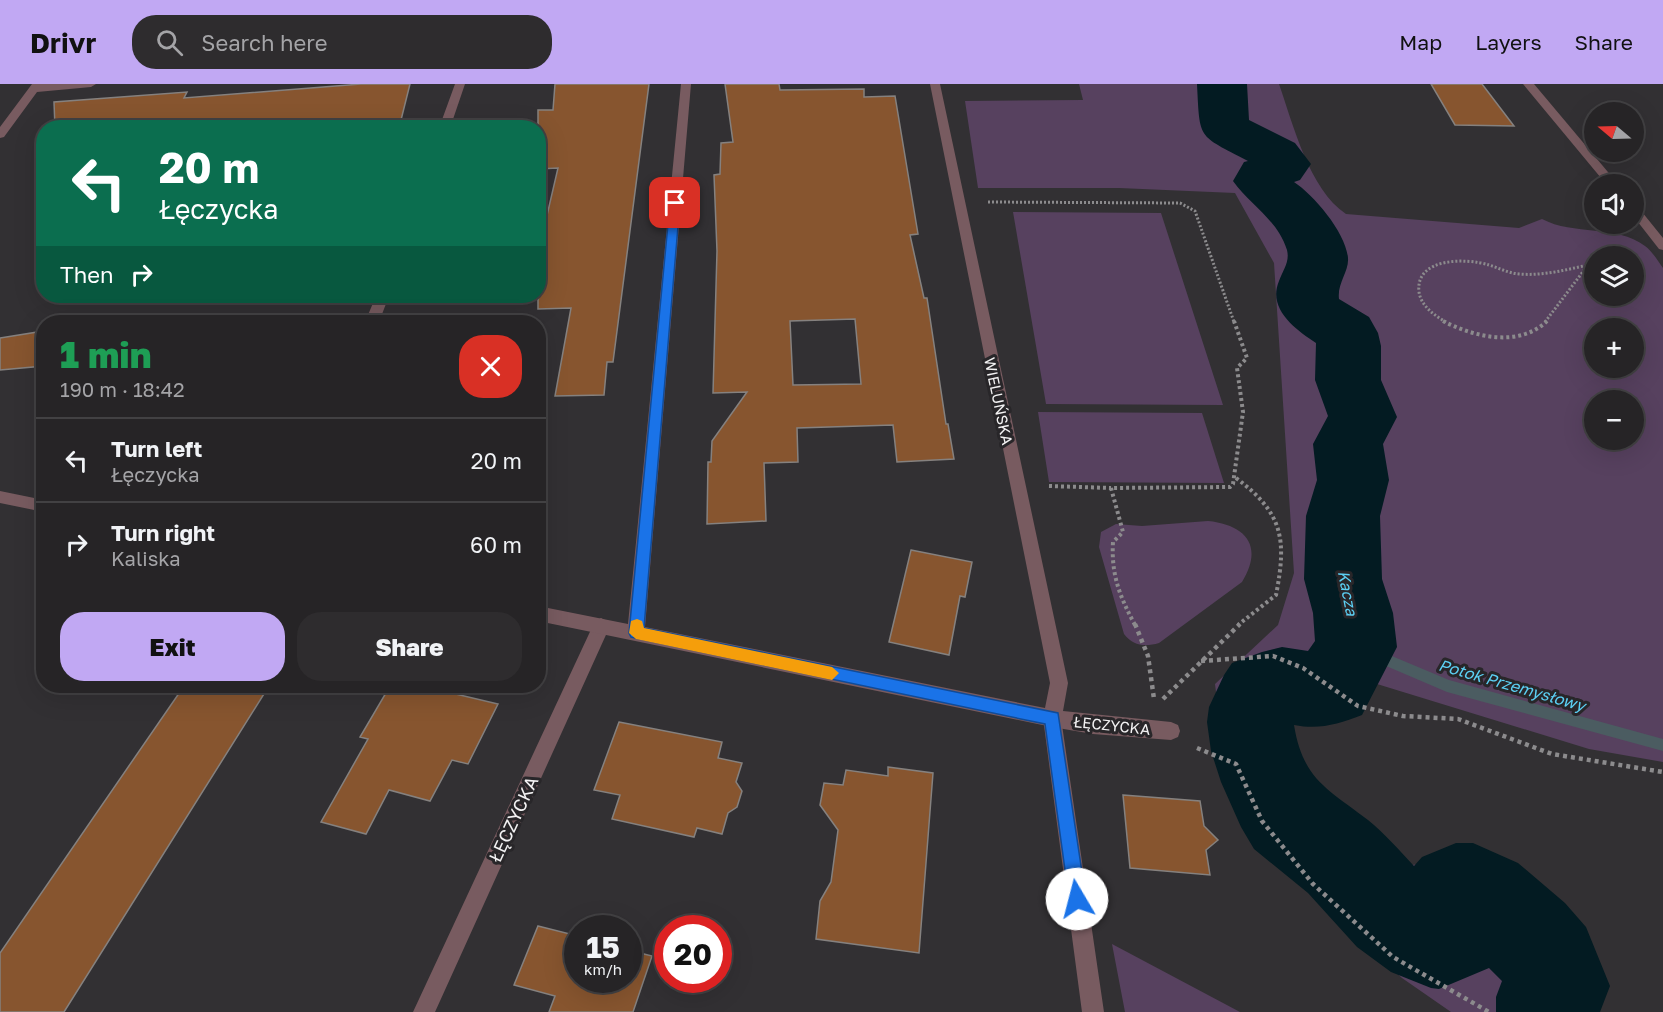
<!DOCTYPE html>
<meta charset="utf-8">
<style>
:root{--surface:#262426;--page:#2e2c2e;--text:#f1f3f6;--muted:#a4a4a7;--line:#424143;--accent:#c1a8f3}
body{margin:0;font-family:"Golos Text",sans-serif;background:var(--page);color:var(--text);height:100vh;display:flex;flex-direction:column;font-size:22px;white-space:nowrap}
*{box-sizing:border-box;margin:0}
p{font-size:20px;color:var(--muted)}
.icon{flex:none;width:33px;height:33px;fill:none;stroke:currentColor;stroke-width:2;stroke-linecap:round;stroke-linejoin:round}
.map{position:relative;flex:1;overflow:hidden}
.details{position:absolute;left:36px;top:231px;width:510px;height:378px;display:flex;flex-direction:column;background:var(--surface);border-radius:24px;box-shadow:0 6px 24px #0002,0 0 0 2px var(--line)}
.details>*{flex:none}
.banner{position:absolute;left:36px;top:36px;width:510px;height:183px;border-radius:24px;box-shadow:0 6px 24px #0002,0 0 0 2px var(--line);background:#0b6e4f;color:#fff;overflow:hidden}
.needle{width:39px;rotate:289deg}
.tools{position:absolute;left:1584px;top:18px;display:grid;gap:12px}
.tools a{display:grid;place-items:center;width:60px;height:60px;border-radius:50%;background:var(--surface);box-shadow:0 6px 24px #0002,0 0 0 2px var(--line);font-size:30px}
.speed{position:absolute;left:564px;top:831px;display:flex;gap:12px;font-size:30px;font-weight:700;text-align:center}
.speed>*{display:grid;place-content:center;width:78px;height:78px;border-radius:50%;background:var(--surface);box-shadow:0 6px 24px #0002,0 0 0 2px var(--line);line-height:1}
.speed small{font-size:15px;font-weight:400}
.speed .limit{border:9px solid #d22;background:#fff;color:#111}
.pin{position:absolute;display:grid;place-items:center;width:51px;height:51px;color:#fff;margin:-26px;border-radius:12px;box-shadow:0 3px 9px #0006}
.me{position:absolute;width:66px;margin:-33px;rotate:352deg;stroke-linejoin:round;filter:drop-shadow(0 0 4px #0008)}
.turn{display:flex;align-items:center;gap:21px;height:126px;padding:0 24px;font-size:27px}
.turn .icon{width:78px;height:78px;stroke-width:2.5}
.turn b{display:block;font-size:42px;line-height:51px}
.then{display:flex;align-items:center;height:57px;padding:0 24px;background:#0003;gap:12px;font-size:22px}
.round{display:grid;place-items:center;flex:none;width:63px;height:63px;border-radius:24px;background:var(--page)}
.head{display:flex;align-items:center;justify-content:space-between;height:102px;padding:0 24px}
h1{font-size:36px;font-weight:800;line-height:45px;color:#1e9e55}
.button{display:flex;gap:12px;margin-top:auto;padding:12px 24px}
.button a{flex:1;height:69px;border-radius:24px;background:var(--accent);color:#111;font-size:24px;font-weight:800;line-height:69px;text-align:center}
.button a+a{background:var(--page);color:var(--text)}
ul{padding:0;list-style:none}
li{display:flex;align-items:center;gap:18px;height:84px;padding:0 24px;border-top:2px solid var(--line)}
li div{flex:1}
li b{display:block;font-size:22px}
li em{font-style:normal}
header{display:flex;align-items:center;gap:36px;box-sizing:border-box;height:84px;padding:0 30px;background:var(--accent);color:#111}
header strong{font-size:28px}
nav{display:flex;gap:33px;margin-inline-start:auto;font-size:21px}
.search{width:420px;height:54px;background:var(--page);display:flex;align-items:center;gap:15px;box-sizing:border-box;padding:0 21px;border-radius:24px;color:var(--muted);font-size:22px}
.map>svg:first-child{display:block}
.green{fill:#57415f;fill-rule:evenodd}
.lines{fill:none;stroke-linecap:round;stroke-linejoin:round}
.stream{fill:#4b5c61;fill-rule:evenodd}
.river{fill:#031b22;fill-rule:evenodd}
.building{fill:#87552f;stroke:#85817f;stroke-width:1.5;fill-rule:evenodd}
.path-far2{stroke:#8c8b8d;stroke-width:3;stroke-dasharray:2 2;stroke-linecap:butt}
.path-far1{stroke:#8c8b8d;stroke-width:4;stroke-dasharray:3 3;stroke-linecap:butt}
.path{stroke:#8c8b8d;stroke-width:4.5;stroke-dasharray:4 4;stroke-linecap:butt}
.service{fill:#785b60;fill-rule:evenodd}
.minor{fill:#785b60;fill-rule:evenodd}
.route{fill:#1a73e8;stroke:#114b97;stroke-width:1.5}
.slow{fill:#f59e0b}
.labels{text-anchor:middle;dominant-baseline:central;stroke-width:6;stroke-linejoin:round;paint-order:stroke}
.street-label{font-size:15px;fill:#f3f2f3;stroke:#282629}
.water-label{font-size:16px;font-style:italic;fill:#5cd0f4;stroke:#282629}
.near-street-label{font-size:18px;fill:#f3f2f3;stroke:#282629}
</style>
<header>
<strong>Drivr</strong>
<div class="search"><svg class="icon" aria-label="search" viewBox="0 0 24 24"><circle cx="10" cy="10" r="6"/><path d="M15 15l6 6"/></svg>Search here</div>
<nav><a>Map</a><a>Layers</a><a>Share</a></nav>
</header>
<div class="map">
<svg width="1663" height="928" viewBox="0 0 1663 928">
<rect width="100%" height="100%" fill="#323033"/>
<!-- green -->
<path class="green" d="M1079,0H1279C1293,40 1309,105 1346,130L1519,144L1542,135C1574,152 1616,140 1645,162C1652,167 1658,177 1663,184V678L1589,665L1377,600C1348,618 1343,619 1309,617C1282,644 1287,670 1291,705C1296,710 1302,717 1308,721C1317,726 1330,726 1338,732C1380,759 1388,803 1448,768L1474,777L1507,804L1542,842L1566,872L1584,928H1451L1402,894L1247,745L1225,681L1215,600L1278,541L1294,489L1274,179L1235,109L1119,104H978L965,17L1083,16ZM1594,172H1634V212H1594ZM1634,244V284H1594V244ZM1634,316V356H1594V316Z
M1013,128L1161,129L1223,321L1046,320Z
M1038,328L1202,329L1224,399L1049,398Z
M1208,437C1246,441 1264,462 1242,498L1159,559C1145,563 1133,562 1124,550L1099,463L1101,448L1116,440L1142,442Z
M1112,860L1240,928H1125Z"/>
<g class="lines">
<!-- stream -->
<path class="stream" d="M1356,557L1449,596L1663,655V667L1447,608L1351,567L1350,563L1351,559Z"/>
<!-- river -->
<path class="river" d="M1197,0H1247L1249,36L1295,59L1311,80L1300,96L1294,98C1314,111 1346,149 1348,174C1349,188 1337,199 1339,215L1369,233L1378,249L1381,262V296L1397,333L1383,360L1389,396L1380,432L1382,495L1393,529L1397,563L1362,631C1338,640 1320,646 1294,641C1303,696 1328,705 1368,736C1385,750 1399,766 1414,782L1422,773L1456,759H1473L1518,779L1565,819L1586,843L1610,902L1600,928H1496V913L1502,897L1489,884L1439,905L1431,904L1391,888L1357,863L1308,809L1254,765L1241,743L1221,698L1211,667L1207,638L1209,623L1224,591L1232,579L1262,568L1282,563L1308,567L1315,557L1313,529L1304,495L1306,432L1317,396L1313,360L1328,332L1315,296L1316,259C1296,246 1267,225 1279,197C1283,186 1290,178 1287,166C1277,135 1251,122 1233,97L1244,78L1248,77C1197,50 1200,57 1197,0Z"/>
</g>
<!-- building -->
<path class="building" d="M361,0H410L399,44H366L367,39L323,42L325,37L243,44H55L54,18L187,8L184,14Z
M555,0H649L613,278H607L604,311L555,312L571,224L538,225V170L558,84L538,85V26H553Z
M725,0H779L780,6L864,5V13L895,12L918,150L910,151L924,214H927L946,340H948L954,375L897,378L893,341L797,344L798,378L764,379L766,437L707,440L708,378H711L712,357L747,308L713,309L717,167L714,91L720,90L721,59L733,58ZM855,235L861,300L793,301L790,237Z
M1431,0H1482L1514,42L1455,41Z
M44,247V282L0,286V254Z
M911,466L972,478L965,513L960,512L949,571L889,558Z
M184,602H269L64,928H0V869Z
M390,602H422L498,620L468,680L452,676L430,717L389,706L366,750L321,738L368,655L360,653Z
M619,638L722,658L718,674L742,679L736,698L742,707L737,723L728,729L722,750L697,744L694,753L612,735L620,711L594,706Z
M888,683L933,689L919,869L816,855L820,817L831,798L838,746L820,721L824,699L843,701L846,686L888,692Z
M1123,711L1200,717L1204,742L1218,756L1206,766L1210,791L1130,784Z
M538,842L578,852V896H628V866L652,872L633,928H549L555,912L514,901Z"/>
<g class="lines">
<!-- path-far2 -->
<path class="path-far2" d="M988,118L1180,119L1195,127L1234,238
M1588,181L1594,180
M1446,238C1435,232 1421,222 1419,208C1415,173 1467,174 1489,181C1499,184 1508,189 1519,190C1543,192 1565,186 1588,181
M1545,238L1588,181"/>
<!-- path-far1 -->
<path class="path-far1" d="M1443,237C1474,253 1519,264 1547,237
M1236,394C1283,429 1287,455 1276,511L1238,541
M1049,402L1111,404
M1135,541C1120,513 1111,491 1113,458L1123,448L1111,404L1230,403L1233,400L1243,328L1237,284L1247,274L1234,237"/>
<!-- path -->
<path class="path" d="M1135,540L1148,572L1154,615
M1201,577L1273,572L1303,584L1358,622L1403,632L1458,635L1552,670L1663,688
M1163,615L1240,540
M1197,664L1236,680L1262,737L1313,800L1393,873L1489,928"/>
<!-- service -->
<path class="service" d="M601,534L607,537L610,542L435,928H413L595,537Z
M1052,625L1059,628L1061,634L1104,928H1082L1043,634L1045,628Z"/>
<!-- minor -->
<path class="minor" d="M32,0H96L91,3L37,8L4,53L0,54V43Z
M455,0H465L450,44H439Z
M681,0H691L645,543L1045,624L1050,599L930,0H940L1068,599L1063,627L1171,638L1178,641L1180,647L1178,653L1171,656L1093,650L1052,643L538,537V522L628,540Z
M1523,0H1534L1618,100H1606Z
M1634,122L1638,123L1663,154V166L1659,165L1634,133Z
M376,212H389L379,238H365Z
M0,407L44,416V428L0,419Z"/>
</g>
<!-- route -->
<path class="route" d="M675,116L680,119L644,544L1058,629L1086,815L1083,821L1077,824L1071,821L1069,815L1045,640L631,553L629,549L670,119Z"/>
<!-- slow -->
<path class="slow" d="M637,535L642,537L644,544L832,583L839,589L832,596L636,555L629,549L631,537Z"/>
<g class="labels">
<!-- street labels -->
<g class="street-label">
<text transform="translate(999 317) rotate(78)">WIELUŃSKA</text>
<text transform="translate(1112 641) rotate(6)">ŁĘCZYCKA</text>
</g>
<!-- water labels -->
<g class="water-label">
<text transform="translate(1348 509) rotate(79)">Kacza</text>
<text transform="translate(1512 601) rotate(16)">Potok Przemysłowy</text>
</g>
<!-- near-street labels -->
<g class="near-street-label">
<text transform="translate(513 735) rotate(-65)">ŁĘCZYCKA</text>
</g>
</g>
</svg>
<div class="tools">
<a><svg class="needle" viewBox="-14 -14 28 28"><path d="M0-13l5 13h-10z" fill="#e53935"/><path d="M0 13l5-13h-10z" fill="#a4a4a7"/></svg></a>
<a><svg class="icon" aria-label="sound" viewBox="0 0 24 24"><path d="M4 9h4l5-4v14l-5-4H4zM17 9q2 3 0 6"/></svg></a>
<a><svg class="icon" aria-label="layers" viewBox="0 0 24 24"><path d="M12 4l9 5-9 5-9-5zM3 14l9 5 9-5"/></svg></a>
<a>+</a>
<a>−</a>
</div>
<div class="speed"><div>15<small>km/h</small></div><div class="limit">20</div></div>
<div class="pin" style="left:675px;top:119px;background:#d93025"><svg class="icon" aria-label="arrive" viewBox="0 0 24 24"><path d="M6 21V4h12l-3 4 3 4H6"/></svg></div>
<svg class="me" style="left:1077px;top:815px" viewBox="-20 -20 40 40"><circle r="19" fill="#fff"/><path d="M0-13L10 11 0 6-10 11z" fill="#1a73e8"/></svg>
<div class="banner">
<div class="turn"><svg class="icon" aria-label="left" viewBox="0 0 24 24"><path d="M17 20v-9H6M10 6l-5 5 5 5"/></svg><div><b>20 m</b>Łęczycka</div></div>
<div class="then">Then<svg class="icon" aria-label="right" viewBox="0 0 24 24"><path d="M7 20v-9h11M14 6l5 5-5 5"/></svg></div>
</div>
<section class="details">
<div class="head"><div><h1>1 min</h1><p>190 m · 18:42</p></div><a class="round" style="background:#d93025;color:#fff"><svg class="icon" aria-label="close" viewBox="0 0 24 24"><path d="M6 6l12 12M18 6L6 18"/></svg></a></div>
<ul>
<li><svg class="icon" aria-label="left" viewBox="0 0 24 24"><path d="M17 20v-9H6M10 6l-5 5 5 5"/></svg><div><b>Turn left</b><p>Łęczycka</p></div><em>20 m</em></li>
<li><svg class="icon" aria-label="right" viewBox="0 0 24 24"><path d="M7 20v-9h11M14 6l5 5-5 5"/></svg><div><b>Turn right</b><p>Kaliska</p></div><em>60 m</em></li>
</ul>
<div class="button"><a>Exit</a><a>Share</a></div>
</section>
</div>
